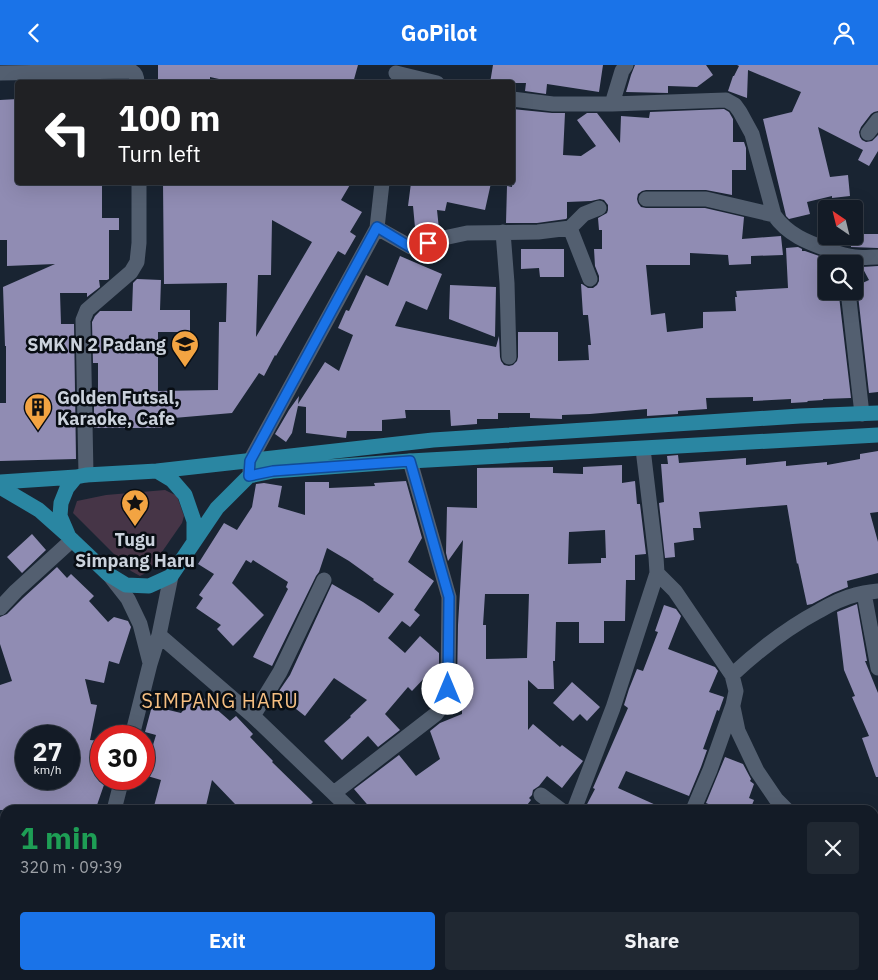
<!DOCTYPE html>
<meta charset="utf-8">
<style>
:root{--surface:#131b26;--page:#202832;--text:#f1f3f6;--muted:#9da1a7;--line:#323943;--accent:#1a73e8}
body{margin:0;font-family:"IBM Plex Sans",sans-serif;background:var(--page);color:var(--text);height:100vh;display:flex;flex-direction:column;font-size:19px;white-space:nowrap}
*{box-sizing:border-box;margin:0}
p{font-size:16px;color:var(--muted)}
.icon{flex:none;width:28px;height:28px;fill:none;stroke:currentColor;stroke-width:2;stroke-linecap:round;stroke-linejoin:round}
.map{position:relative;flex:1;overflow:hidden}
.sheet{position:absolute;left:0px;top:740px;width:879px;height:175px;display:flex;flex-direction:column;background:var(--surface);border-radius:15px 15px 0 0;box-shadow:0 5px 20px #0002,0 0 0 1px var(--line)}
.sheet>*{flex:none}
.guide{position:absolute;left:15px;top:15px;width:500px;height:105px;border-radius:5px;box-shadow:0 5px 20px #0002,0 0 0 1px var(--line);background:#202124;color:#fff;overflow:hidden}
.needle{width:32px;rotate:325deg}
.controls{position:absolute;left:818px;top:135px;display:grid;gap:10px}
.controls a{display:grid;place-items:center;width:45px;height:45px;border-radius:5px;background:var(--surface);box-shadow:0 5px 20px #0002,0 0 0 1px var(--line);font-size:25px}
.speed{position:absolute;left:15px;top:660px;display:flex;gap:10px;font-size:25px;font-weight:700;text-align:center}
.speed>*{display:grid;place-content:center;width:65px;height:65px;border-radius:50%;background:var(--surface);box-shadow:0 5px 20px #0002,0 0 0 1px var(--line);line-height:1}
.speed small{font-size:12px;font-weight:400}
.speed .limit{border:8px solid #d22;background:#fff;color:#111}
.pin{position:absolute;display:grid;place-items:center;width:42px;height:42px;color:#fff;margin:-21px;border:2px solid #fff;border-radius:50%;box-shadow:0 1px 5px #0007}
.me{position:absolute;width:55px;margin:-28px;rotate:0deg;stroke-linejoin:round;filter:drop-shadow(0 0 4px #0008)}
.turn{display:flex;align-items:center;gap:18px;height:105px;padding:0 20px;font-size:22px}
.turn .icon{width:65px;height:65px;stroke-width:2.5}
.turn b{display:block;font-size:35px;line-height:42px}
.round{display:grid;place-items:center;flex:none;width:52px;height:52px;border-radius:5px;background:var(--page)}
.head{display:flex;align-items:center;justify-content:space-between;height:85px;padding:0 20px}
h1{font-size:30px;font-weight:800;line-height:38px;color:#1e9e55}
.cta{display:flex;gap:10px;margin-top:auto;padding:10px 20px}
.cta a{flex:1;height:58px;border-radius:5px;background:var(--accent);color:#fff;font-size:20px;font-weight:800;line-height:58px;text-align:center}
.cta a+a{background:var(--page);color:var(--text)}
header{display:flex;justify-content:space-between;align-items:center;height:65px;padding:0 20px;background:var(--accent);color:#fff;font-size:22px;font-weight:800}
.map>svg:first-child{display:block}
.green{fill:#463547}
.building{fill:#908cb3;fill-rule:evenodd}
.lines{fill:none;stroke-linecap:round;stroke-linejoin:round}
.minor{stroke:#535f70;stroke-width:15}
.major{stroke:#2a86a2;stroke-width:15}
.rail-casing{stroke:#78818d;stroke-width:5.5}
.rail{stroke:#080d13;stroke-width:4;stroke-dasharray:11;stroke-linecap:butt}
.route-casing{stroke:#114b97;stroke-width:12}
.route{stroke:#1a73e8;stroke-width:9}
.labels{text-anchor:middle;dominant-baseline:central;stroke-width:5;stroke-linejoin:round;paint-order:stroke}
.poi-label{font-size:18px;font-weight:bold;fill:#cbd2dc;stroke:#080d13;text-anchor:end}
.quarter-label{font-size:20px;letter-spacing:1px;fill:#f5be81;stroke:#080d13}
</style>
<header><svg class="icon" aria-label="back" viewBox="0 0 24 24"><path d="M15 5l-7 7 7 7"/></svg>GoPilot<svg class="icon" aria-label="person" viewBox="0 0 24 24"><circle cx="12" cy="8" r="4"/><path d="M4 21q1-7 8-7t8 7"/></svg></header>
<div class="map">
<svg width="878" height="915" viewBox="0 0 878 915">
<rect width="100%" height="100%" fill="#192432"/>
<!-- green -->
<path class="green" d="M165,425L177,431L184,451L182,458L148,507L140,511L131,506L73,448L77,436L106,430Z"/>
<!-- building -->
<path class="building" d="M158,0H358L353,18H268L255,15L254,18H237L210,12V18H158Z
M493,0H603L599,27L547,19L546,29L525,26L526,18H490Z
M635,0H706L713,10L697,22L668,21V28L626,27L631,10Z
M737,0H878V46L874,47L871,49L861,62L859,67L860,72L862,75L866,77L872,76L878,70V86L869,101L858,95L863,85L818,62L830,112L848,110L850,131L832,133V131L807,137L810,149L789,154L786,151L763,54L792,47L801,27L748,5L747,33L728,26L733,11H734L739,1Z
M18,34V118H102V153H119V165H109V214L107,215H99L100,222L87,232V228H60L61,259H74L76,394L0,396V338H6V281H5L3,222L55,199L7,201V175H0V35Z
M512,44L552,48H565L563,90L581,91L596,81L577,55L587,48H597L620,78L621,51L649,53L650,47L724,44L729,47L733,54V77H744L746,83V105H732V130L706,125H646L642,126L638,129L637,134L638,138L641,142L646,143H705L744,152L742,174L781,171L783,190L751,191V199L729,200L728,190L690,188V200H646L651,250L665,248L667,267L703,263V247L736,246L735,232H737L736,226L788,223L786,183L798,182L802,184V186H805L822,192V196L825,195L826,232L839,231L851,333L823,334V335L807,336L808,337L791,338V334L753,336V332L706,333L707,344L678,346V349L647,351V344L590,349L562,350V354L530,353V348H498V354H477V359L451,361L450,345H405L406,353L382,355V366H347L346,373L306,368V342L298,341L292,368L286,377L275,369L289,345L299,331L298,339L325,297L339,306L353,270L338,263L346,245L349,246L366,210L388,221L400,191L442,209L427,245L406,236L395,261L496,282L499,271L500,292L501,296L504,300L509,301L513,300L517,296L518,292V267H558V296L589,295L588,280H591L588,250H583L581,219H582L588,223H593L597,220L599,216V211L595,201L594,184H602V165H599L598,153L607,148L608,145V140L604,135L600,134L591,136L567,137V153L566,154L537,158H506L507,121L512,122Z
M163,118H351L341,135L362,147L350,167L356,171L345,190L338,186L276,291L275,290L264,311L259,308L232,348L162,354V363H94V329H98V298H93L92,257L95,251L100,246H132L133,218L137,214L161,215L160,245H190V267H158V326L218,325L219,257H226L227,218L164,219ZM272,155L312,177L256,272L258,210H271Z
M411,118H491L485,145L447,137L445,146L437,145L439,164L416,173L413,141H408Z
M854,169H878V183L851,182V171H854Z
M521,184H564V212H540L539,203L521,204Z
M878,201V327L869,328L858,230L856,221L869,215L862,202Z
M450,220L496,222L495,272L449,254Z
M878,386V447L870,448L878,477V508L847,516L848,522L833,528L812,539L807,540L798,498L797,499L787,440L699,447L701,463H693L694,475L674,478L675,492L665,493L659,438L664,437L661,399H668L667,391L678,390L679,398L746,393V400L786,396V401L827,397V400L860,394V389Z
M622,400V418L635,416L637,439H640L646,489L635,490V515H626L625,556H604V578H579V557H556L555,596H553L554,624H538L528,615V665L533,659L560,682L562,680L583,696L562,723L547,711L539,721L533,725L532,730L529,733L531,735L523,745H372L354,724L399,690L416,711L440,694L430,666L440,658L462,649V620H457L458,560L463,475L448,496L446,488L447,442L477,443V403L553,402V408L583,409V402ZM605,465L606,493H601V498L568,499L569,467ZM485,529H529L527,593L486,594V560H483Z
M406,416L422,473L408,497L434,516L414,545L420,550L410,562L402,556L388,573L405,588L420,571L439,588V600L433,607L431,606L412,626L408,622L385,649L400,665L378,682L368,671L342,695L324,676L351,652L350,651L367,635L334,613L305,651L277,629L290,610L332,519L363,537L379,548L394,529L373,515L374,514L349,496L327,483L319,507L316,511L272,601L253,592L288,524L286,522L288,517L253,495L251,498L246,495L232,518L264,550L233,581L217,564L221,560L196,543L203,533L199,530L214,509L198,499L224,458L237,465L252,442L256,419L264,418L282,421L278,442L305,450V417H329V423L375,421L374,418Z
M32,469L46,485L22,508L7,492Z
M57,502L67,513L71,509L94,531L89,536L108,557L114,552L128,556L131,562L119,599L109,596L104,618L85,614L91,639L97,640L90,675L101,676V716L105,717L97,740H95L93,745H0V620L12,616L0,579V552L7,549L23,533ZM26,671H69V714H26Z
M857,539L867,596H865L878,628V712H876L862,673L869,671L852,632L855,631L844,605L837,547Z
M664,540L676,544L681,551L668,584L715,602L718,606L709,627L724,632L719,646L717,645L703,684L707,685L701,702L689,731L626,706L618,723L667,745H584L595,724L593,723L628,643L624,640L629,624L637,604L643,606L658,567L655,566Z
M572,617L600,642L587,656L580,649L573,656L553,638Z
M198,628L230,656L236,651L253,669L250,672L273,696L272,697L313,737L305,745H233L235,739L212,715L205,745H153L161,715L144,710L156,670L145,667L152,641L181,648Z
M725,692L743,699L751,714L750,716L754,719L749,733L754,735L750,745H723L706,738Z"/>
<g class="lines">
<!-- minor -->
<path class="minor" d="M0,8L131,6C136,8 137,12 137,18
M396,8L437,18
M512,34L553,39H612L726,35L735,40L740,47L752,69L774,150C788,170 807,177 829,185C837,188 845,191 855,192C862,193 870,192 878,192
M612,39L622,6L626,0
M868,68L878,55
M646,134H706L774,150
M377,163L411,182H418L439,174L467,168L538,167L570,163L584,149L599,143
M570,163L590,214
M503,167L507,218L509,292
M848,226L862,349
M250,406V396L377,163L382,118
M86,410L83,255L87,245L131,207L137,197L139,178V118
M657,508L675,526L732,610L736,626L733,640L710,705L693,745
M110,511L128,534L140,559L150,598
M864,528L878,603
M0,543L16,526L72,475
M159,570L253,651L351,745
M732,610C759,585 787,563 819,546C831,539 842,533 855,530C862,528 870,527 878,526
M733,642L738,666L757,706L776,734L787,745
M253,651L280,607L324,515
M132,671L150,599L159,570L171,511
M334,728L436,649C443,641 446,634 448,624L449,532L410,396
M541,730L561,745
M114,745L122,714
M574,745L613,643L657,508L656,492L643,384
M0,766L5,771
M874,797L878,804
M125,910L134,915
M524,910L529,915
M731,910L740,915
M79,915L80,910
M581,915L585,910
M854,915L855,913"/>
<!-- major -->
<path class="major" d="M157,406L433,375L800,351L878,348
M0,417L76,412
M0,422L39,445L66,469
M194,477V456L185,430L172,415L157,406L86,410L76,412L67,423L61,438L60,451L69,472L108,509L126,520L149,521L171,511L217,443L249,411L273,406L410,396L878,370"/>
<!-- rail casing -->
<g class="rail-casing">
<path id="rail" d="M0,831L5,834
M142,910L151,915"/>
</g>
<!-- rail -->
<use href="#rail" class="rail"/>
</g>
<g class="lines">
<!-- route casing -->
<g class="route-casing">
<path id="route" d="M428,178L418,182H410L377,162L250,396L249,411L273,406L410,396L449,532L448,624"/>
</g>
<!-- route -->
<use href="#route" class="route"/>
</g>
<!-- icons -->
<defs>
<g id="school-pin" transform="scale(1.4375)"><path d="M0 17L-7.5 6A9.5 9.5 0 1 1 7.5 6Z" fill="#f3a442" stroke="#080d13"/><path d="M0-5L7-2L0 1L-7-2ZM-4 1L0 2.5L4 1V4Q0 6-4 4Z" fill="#111"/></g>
<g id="building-pin" transform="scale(1.4375)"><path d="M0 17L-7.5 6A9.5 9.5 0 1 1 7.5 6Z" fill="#f3a442" stroke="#080d13"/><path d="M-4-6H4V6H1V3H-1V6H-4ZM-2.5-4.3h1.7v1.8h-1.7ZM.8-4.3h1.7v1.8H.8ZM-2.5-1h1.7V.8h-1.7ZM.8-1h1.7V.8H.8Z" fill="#111"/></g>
<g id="sight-pin" transform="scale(1.4375)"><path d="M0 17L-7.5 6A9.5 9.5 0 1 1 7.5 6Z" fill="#f3a442" stroke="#080d13"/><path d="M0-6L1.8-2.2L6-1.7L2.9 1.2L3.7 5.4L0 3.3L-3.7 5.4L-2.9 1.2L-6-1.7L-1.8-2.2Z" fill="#111"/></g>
</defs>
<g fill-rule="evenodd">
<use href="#school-pin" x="185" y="279"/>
<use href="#building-pin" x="38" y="342"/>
<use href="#sight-pin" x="135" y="438"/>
</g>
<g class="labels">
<!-- poi labels -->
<g class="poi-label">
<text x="166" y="279">SMK N 2 Padang</text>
<text x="57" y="332" text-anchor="start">Golden Futsal,<tspan x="57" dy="21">Karaoke, Cafe</tspan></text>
<text x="135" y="474" text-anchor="middle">Tugu<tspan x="135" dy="21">Simpang Haru</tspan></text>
</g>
<!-- quarter labels -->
<g class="quarter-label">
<text x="220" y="635">SIMPANG HARU</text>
</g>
</g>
</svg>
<div class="controls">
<a><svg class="needle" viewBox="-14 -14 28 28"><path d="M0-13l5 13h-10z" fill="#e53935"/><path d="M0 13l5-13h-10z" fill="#9da1a7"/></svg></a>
<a><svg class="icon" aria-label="search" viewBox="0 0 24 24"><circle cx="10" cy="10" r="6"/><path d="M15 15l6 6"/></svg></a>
</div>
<div class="speed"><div>27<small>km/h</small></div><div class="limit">30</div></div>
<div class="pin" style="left:428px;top:178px;background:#d93025"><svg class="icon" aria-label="arrive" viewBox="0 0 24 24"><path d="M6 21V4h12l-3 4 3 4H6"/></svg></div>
<svg class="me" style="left:448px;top:624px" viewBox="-20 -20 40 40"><circle r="19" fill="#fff"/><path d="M0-13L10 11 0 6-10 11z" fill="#1a73e8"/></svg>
<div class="guide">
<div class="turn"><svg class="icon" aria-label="left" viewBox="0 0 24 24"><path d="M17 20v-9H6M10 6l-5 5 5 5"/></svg><div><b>100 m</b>Turn left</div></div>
</div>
<section class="sheet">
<div class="head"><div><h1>1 min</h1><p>320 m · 09:39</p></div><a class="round"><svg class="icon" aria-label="close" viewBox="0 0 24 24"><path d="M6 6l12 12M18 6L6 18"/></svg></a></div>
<div class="cta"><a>Exit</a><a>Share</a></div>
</section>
</div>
